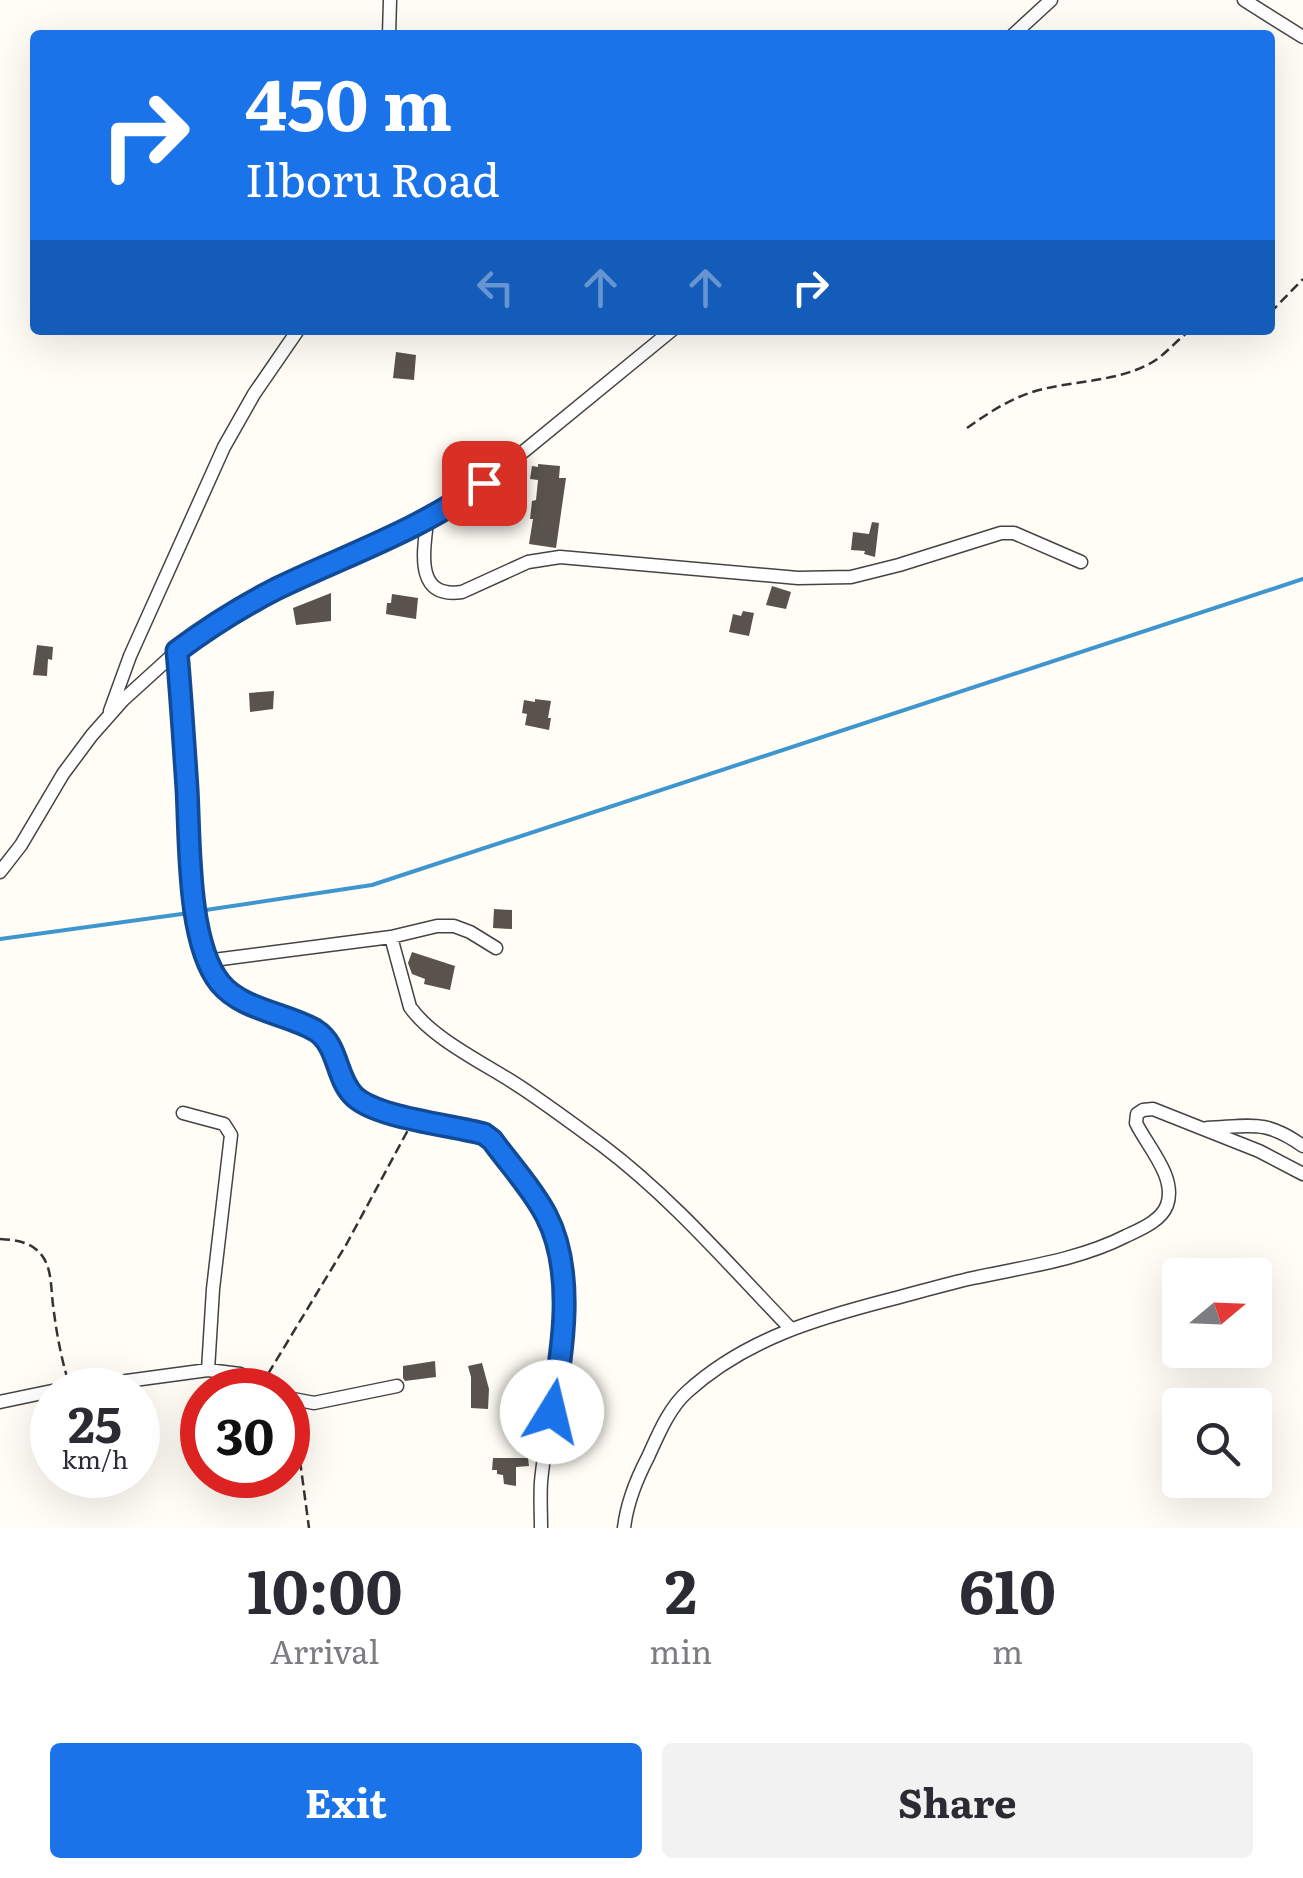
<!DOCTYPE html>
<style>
:root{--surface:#fff;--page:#f2f2f3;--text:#2b2b33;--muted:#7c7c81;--accent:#1a73e8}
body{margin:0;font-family:Literata,serif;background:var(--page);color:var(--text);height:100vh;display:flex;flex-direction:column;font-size:38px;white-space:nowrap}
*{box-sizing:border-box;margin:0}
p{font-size:32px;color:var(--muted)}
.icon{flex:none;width:55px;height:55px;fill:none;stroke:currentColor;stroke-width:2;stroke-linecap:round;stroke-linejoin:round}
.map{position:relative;height:1528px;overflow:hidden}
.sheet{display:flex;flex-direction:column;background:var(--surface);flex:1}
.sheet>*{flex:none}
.banner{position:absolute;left:30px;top:30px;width:1245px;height:305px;border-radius:10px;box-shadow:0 10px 40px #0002;background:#1a73e8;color:#fff;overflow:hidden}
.needle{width:65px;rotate:71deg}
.tools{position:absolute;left:1162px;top:1258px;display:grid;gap:20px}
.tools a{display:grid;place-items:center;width:110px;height:110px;border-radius:10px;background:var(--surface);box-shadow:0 10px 40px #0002;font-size:50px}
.speed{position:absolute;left:30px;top:1368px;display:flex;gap:20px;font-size:50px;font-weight:700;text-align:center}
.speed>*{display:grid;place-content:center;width:130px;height:130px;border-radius:50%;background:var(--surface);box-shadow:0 10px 40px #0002;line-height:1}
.speed small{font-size:25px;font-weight:400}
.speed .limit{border:15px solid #d22;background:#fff;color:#111}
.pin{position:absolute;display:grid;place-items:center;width:85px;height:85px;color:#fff;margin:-42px;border-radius:20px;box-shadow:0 5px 15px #0006}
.me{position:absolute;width:110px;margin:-55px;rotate:9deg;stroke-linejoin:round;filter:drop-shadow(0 0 8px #0008)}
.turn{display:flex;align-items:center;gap:35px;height:210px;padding:0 50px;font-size:45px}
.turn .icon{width:130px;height:130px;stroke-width:2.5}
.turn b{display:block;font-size:70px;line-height:85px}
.lanes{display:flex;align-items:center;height:95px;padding:0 50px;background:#0003;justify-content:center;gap:50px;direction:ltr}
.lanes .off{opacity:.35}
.eta{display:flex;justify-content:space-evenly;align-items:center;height:170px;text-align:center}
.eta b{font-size:60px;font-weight:700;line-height:70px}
.primary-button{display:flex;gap:20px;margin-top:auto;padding:20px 50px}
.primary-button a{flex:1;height:115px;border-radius:10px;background:var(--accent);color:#fff;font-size:40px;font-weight:700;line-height:115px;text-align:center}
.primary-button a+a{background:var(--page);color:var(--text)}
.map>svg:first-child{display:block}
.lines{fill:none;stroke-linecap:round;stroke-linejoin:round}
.stream{stroke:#3f96cf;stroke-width:4}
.building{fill:#5a524d}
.street-casing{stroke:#444;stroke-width:15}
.path{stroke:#333;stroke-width:2.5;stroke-dasharray:10 5;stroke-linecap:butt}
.street{stroke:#fff;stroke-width:12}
.route-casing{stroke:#114b97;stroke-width:25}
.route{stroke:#1a73e8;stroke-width:18}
</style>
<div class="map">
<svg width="1303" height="1528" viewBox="0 0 1303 1528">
<rect width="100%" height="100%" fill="#fffdf5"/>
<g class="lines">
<!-- stream -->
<path class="stream" d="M199,911L372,885L1303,579
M0,939L189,913"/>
</g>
<!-- building -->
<path class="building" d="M396,352L416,355L414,380L393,378Z
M538,464L560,466L559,478H566L556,548L529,544L533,519H530L532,501L536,500L538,480L530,479L532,466L538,467Z
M872,522L879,523L875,557L864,554L865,551L851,550L853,532L869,534Z
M772,586L791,592L786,609L766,605Z
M331,593V621L296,625L293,608Z
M392,594L418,598L416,619L386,614L387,603H391Z
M743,611L754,613L749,636L729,632L733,614L741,616Z
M37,645L53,647L52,660L48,659L47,676L33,675Z
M274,691L273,709L250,712L249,693Z
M535,699L551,701L548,718H551L549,730L525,725L527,714L522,713L524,700L535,702Z
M494,909L512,910V929L493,928Z
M412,952L455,966L450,990L424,984L425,979L412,974L408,963Z
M435,1361L436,1377L405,1381L403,1378V1366Z
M482,1363L489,1389L488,1409L471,1408V1377L468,1366Z
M493,1458H528L529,1466L516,1467V1486L504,1484L503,1475L497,1474V1470H492Z"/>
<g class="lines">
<!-- street casing -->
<g class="street-casing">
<path id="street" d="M1244,0L1303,37
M389,35L390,0
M1013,35L1051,0
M427,521C424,551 414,599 462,592L528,562L560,557L798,578L851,577L899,565L1001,533H1014L1081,562
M177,651C180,694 184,737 187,780C190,831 186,949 222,986C247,1012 288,1012 317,1031C340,1047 336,1078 354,1096C375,1118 453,1125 484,1134L492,1140C510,1165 532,1188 547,1215C586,1291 548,1402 541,1482C540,1497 541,1513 541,1528
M110,711L130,656L224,447L254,394L298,330
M0,872L21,845L63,774L92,735L123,700L177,651L208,628L247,605L427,521L468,495L501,470L672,330
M391,937L410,1007C433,1040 488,1065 522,1088C549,1106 576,1126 603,1146C672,1198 730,1266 790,1328
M206,961L391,937L437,926H454L470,932L496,948
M183,1113L224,1124L231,1135L213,1289L208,1370
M1207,1128C1251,1126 1265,1119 1303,1146
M60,1390L208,1370L240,1374L272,1390
M288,1398L314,1403L397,1386
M0,1402L52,1391
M624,1528C627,1502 636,1480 648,1457C658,1435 669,1408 687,1392C745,1339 818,1318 892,1299C919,1292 946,1284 973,1278C1024,1267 1079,1260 1126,1236C1141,1229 1161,1221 1167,1205C1177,1177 1147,1146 1136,1123L1137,1114L1143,1110L1153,1109L1259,1151L1303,1174"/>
</g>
<!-- path -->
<path class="path" d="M1270,313L1303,279
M967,428C991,411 1014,396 1043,389C1077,381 1117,381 1149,364C1165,356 1176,340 1191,330
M0,1239C16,1240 33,1242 43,1257C52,1270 51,1290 53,1305C56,1329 60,1353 67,1377
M268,1374L346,1245L408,1130
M294,1416L309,1528"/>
<!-- street -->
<use href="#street" class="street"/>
</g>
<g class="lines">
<!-- route casing -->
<g class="route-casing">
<path id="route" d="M484,483C421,530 346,555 276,589C241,607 209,627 177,651C181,697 184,743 187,789C190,841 187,942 220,983C242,1010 285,1013 315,1030C339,1045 335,1076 353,1095C374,1118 453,1125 484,1134L492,1140C510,1165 532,1188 546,1215C576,1272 562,1352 552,1412"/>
</g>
<!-- route -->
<use href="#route" class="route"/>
</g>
</svg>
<div class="tools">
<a><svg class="needle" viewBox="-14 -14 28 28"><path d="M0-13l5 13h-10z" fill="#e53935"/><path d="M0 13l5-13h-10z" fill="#7c7c81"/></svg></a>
<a><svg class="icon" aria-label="search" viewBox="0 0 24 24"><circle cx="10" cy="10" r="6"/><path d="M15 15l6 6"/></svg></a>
</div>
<div class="speed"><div>25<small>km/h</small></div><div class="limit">30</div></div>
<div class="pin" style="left:484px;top:483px;background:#d93025"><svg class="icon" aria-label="arrive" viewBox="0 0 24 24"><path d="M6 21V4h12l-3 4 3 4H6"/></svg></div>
<svg class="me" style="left:552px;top:1412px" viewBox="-20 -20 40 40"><circle r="19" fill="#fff"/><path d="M0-13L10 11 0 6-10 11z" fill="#1a73e8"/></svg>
<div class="banner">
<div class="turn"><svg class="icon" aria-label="right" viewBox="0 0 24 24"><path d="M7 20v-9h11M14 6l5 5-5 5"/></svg><div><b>450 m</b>Ilboru Road</div></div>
<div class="lanes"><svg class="icon off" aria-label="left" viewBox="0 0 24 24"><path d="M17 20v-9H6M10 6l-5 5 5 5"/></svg><svg class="icon off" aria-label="ahead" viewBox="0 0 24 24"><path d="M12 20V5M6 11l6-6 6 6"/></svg><svg class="icon off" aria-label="ahead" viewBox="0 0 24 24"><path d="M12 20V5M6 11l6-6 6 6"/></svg><svg class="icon" aria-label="right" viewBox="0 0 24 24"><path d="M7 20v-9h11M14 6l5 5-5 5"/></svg></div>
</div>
</div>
<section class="sheet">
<div class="eta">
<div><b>10:00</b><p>Arrival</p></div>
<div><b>2</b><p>min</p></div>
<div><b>610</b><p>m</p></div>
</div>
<div class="primary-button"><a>Exit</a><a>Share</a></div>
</section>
